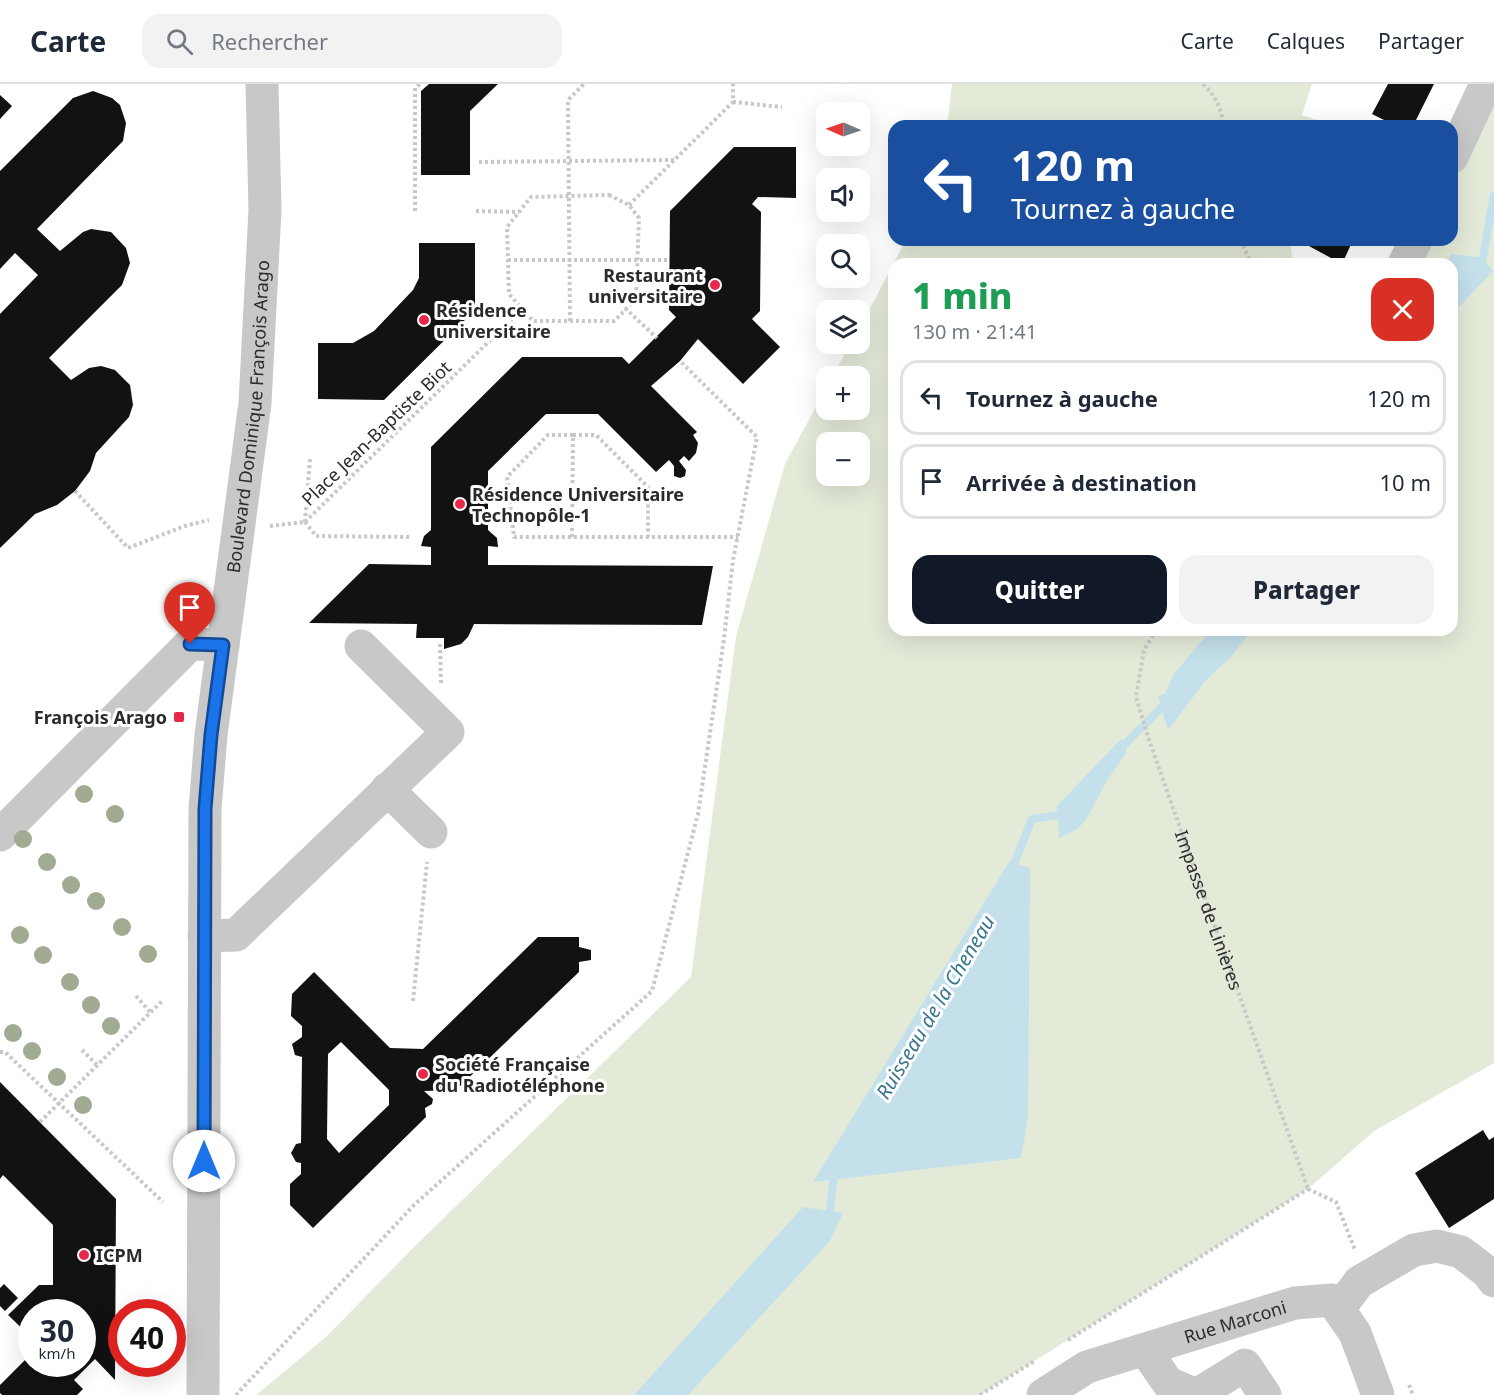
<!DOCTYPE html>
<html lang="fr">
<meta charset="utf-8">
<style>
:root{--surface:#fff;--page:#f2f2f3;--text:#1f2937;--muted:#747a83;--line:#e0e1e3;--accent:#111827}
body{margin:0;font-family:"Noto Sans",sans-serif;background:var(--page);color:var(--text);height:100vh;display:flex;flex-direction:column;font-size:22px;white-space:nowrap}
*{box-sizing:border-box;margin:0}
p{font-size:20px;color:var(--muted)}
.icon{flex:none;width:33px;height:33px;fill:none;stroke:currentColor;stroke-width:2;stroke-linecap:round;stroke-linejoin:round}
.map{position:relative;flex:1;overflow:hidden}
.details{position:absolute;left:888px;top:174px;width:570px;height:378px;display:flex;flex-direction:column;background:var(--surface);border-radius:18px;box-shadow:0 6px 24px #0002}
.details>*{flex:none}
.guide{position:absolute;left:888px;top:36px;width:570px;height:126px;border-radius:18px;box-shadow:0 6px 24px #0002;background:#1a4fa0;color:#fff;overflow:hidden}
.needle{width:39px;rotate:272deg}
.tools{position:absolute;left:816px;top:18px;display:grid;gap:12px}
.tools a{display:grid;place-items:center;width:54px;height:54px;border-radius:12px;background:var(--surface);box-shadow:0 6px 24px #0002;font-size:30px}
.speed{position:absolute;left:18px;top:1215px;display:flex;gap:12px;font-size:30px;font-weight:700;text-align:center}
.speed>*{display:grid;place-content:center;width:78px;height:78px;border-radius:50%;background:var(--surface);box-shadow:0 6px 24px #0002;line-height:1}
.speed small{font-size:15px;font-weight:400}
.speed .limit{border:9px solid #d22;background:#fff;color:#111}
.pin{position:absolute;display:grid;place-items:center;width:51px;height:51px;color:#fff;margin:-62px -26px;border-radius:50% 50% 50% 0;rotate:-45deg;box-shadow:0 0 6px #0007}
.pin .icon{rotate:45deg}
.me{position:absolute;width:66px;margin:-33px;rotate:0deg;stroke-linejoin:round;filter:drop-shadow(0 0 4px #0008)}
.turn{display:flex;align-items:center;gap:21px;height:126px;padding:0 24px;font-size:27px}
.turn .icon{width:78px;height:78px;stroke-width:2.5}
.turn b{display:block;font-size:42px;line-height:51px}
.round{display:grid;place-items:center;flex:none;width:63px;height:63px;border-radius:18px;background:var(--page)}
.summary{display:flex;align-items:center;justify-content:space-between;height:102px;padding:0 24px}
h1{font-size:36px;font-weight:800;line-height:45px;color:#1e9e55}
.primary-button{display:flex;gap:12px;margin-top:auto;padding:12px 24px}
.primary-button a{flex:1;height:69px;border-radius:18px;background:var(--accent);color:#fff;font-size:24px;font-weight:800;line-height:69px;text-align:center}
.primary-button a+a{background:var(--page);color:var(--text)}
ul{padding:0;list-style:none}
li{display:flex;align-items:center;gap:18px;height:75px;margin:0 12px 9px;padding:0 12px;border:3px solid var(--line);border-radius:18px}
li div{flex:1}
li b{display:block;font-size:22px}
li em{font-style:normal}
header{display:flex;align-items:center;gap:36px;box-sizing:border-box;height:84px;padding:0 30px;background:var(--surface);border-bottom:2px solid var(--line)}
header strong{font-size:28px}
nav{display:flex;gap:33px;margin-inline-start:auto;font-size:21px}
.search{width:420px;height:54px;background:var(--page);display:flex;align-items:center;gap:15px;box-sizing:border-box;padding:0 21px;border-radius:18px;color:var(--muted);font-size:22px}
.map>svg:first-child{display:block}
.green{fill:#e4ead8;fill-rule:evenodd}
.water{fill:#c3e0eb}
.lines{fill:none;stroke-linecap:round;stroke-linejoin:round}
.stream{stroke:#c3e0eb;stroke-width:8}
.building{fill:#121212;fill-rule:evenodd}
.path{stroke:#c8c8c8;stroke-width:4;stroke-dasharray:3 3;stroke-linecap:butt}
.minor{stroke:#c8c8c8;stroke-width:33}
.tree{fill:#a0ab92}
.route-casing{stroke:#114b97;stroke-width:15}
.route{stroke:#1a73e8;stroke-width:10}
.poi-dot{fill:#e8284b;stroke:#fff;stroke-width:2}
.labels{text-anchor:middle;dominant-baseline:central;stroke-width:6;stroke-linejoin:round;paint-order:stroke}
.poi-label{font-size:18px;font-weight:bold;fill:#2b2b2b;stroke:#fff;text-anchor:start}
.street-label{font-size:18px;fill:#2b2b2b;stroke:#fff}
.water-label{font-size:20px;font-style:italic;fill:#39768e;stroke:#fff}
</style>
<header>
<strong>Carte</strong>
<div class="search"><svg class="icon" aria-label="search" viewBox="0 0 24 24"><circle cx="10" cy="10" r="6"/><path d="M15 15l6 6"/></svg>Rechercher</div>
<nav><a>Carte</a><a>Calques</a><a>Partager</a></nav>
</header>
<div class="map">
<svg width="1494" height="1311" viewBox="0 0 1494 1311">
<rect width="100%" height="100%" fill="#fff"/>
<!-- green -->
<path class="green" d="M952,0H1312L1302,31L1335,42H947Z
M1494,0V979L1374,1047L1308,1105L980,1311H256L326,1253L411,1166L691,893L736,552L785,380L826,304V326H860V292H833L850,260H860V243L906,156H1290L1293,180H894V546H1452V180H1397L1409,156H1452V56ZM826,358H860V392H826Z"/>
<!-- water -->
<path class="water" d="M1451,170L1483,174L1493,187L1458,224L1452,237V180H1447Z
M1211,546H1252L1230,574L1206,596L1168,646L1158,612L1165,610L1173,591Z
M1121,655L1127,668L1108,695L1085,737L1076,746L1059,754L1057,722Z
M1009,778L1030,784L1028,1035L1021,1074L813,1098Z
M803,1123L843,1129L830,1157L688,1311H634Z"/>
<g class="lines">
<!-- stream -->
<path class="stream" d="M1475,180L1483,174L1494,111
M1117,668L1169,616
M1010,790L1032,735L1067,730
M825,1134L830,1129L834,1087"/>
</g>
<!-- building -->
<path class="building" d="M429,0H498L470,27V91H421V7Z
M1388,0H1434L1413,42H1396L1372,30Z
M93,7L112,14L120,21L126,39L123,57L37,145L60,167L83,148L91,145L111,148L126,164L130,179L122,201L49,274L71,296L89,284L101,282L115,286L130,301L133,321L129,333L96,369L90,387L75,407L57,421L35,430L0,464V230L38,191L15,169L0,185V87L73,14Z
M0,11L12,22L0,35Z
M734,63H796V114L758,113L752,120L761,128L760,227L752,235L780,263L743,300L698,255L680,277L651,302L697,348L693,351L698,359L696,369L689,377L684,372L679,377L686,386L685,392L680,394L674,392V382L669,376L656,388L598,330H546L488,387V446L497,454L498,463L488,462V481L713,482L702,541L474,540L468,553L461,560L444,565V554H416L417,540L309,539L369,480L431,481V463L421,462L424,452L431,446V363L522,273H622L629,280L676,233L669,226L670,127Z
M1298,156H1353L1342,180Z
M419,159H475V226L384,316L318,315V259H353L374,247L413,206L419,194Z
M538,853H579V863L591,866V876L579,878V888L456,1006L424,1007L433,1015L432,1020L425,1024L426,1033L313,1144L290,1121V1100L301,1090V1079L296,1078L291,1069L296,1060L301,1059L302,973L295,971L292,960L302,953V942L291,932L292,910L314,888L390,964L423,965ZM341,958L389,1006V1021L339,1069L327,1055L328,970Z
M0,998L116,1115L115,1296L95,1275L74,1296L83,1305L77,1311H2L0,1309V1301L32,1269V1280H82V1228H32V1254L8,1231L39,1201H53V1141L3,1091L0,1095Z
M1483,1046L1489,1056L1494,1053V1115L1449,1144L1415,1089Z
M4,1200L18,1214L5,1227L0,1222V1204Z"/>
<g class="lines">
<!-- path -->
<g class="path">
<path d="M1203,0C1216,12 1221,25 1224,42"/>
<path d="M733,18L782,23"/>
<path d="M479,78L674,76"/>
<path d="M609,111L629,121L639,134L636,215L614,237H533L509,210L507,143L531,113Z"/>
<path d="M629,121L733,18V0"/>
<path d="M415,127V4L420,0"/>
<path d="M476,127L519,128"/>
<path d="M1241,156L1251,180"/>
<path d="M508,176H669"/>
<path d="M625,224L657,254"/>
<path d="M570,237L568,16L584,0"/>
<path d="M573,351H596L648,403V453"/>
<path d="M75,407L128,464L185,442L209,436"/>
<path d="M305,438L522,225"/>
<path d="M305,438L316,452L412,453"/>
<path d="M305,438L310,375"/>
<path d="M270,442L305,438"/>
<path d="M572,453L573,351H548L507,393L514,453H738"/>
<path id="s1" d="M1156,546L1144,566L1136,613L1149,656L1308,1105"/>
<path d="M440,560L441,599"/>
<path d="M136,912L150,928"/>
<path d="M413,917L427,778"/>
<path d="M82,966L97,981"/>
<path d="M0,968H5L163,1118"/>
<path d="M40,1038L162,917"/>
<path d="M1308,1105L1336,1118L1355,1166"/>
<path d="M1068,1256L1308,1105"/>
<path d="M1409,1301L1413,1311"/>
<path d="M236,1311L414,1121L652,907L698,730L724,555L733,476L757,353L680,277"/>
<path d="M980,1311L1036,1276"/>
</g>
<!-- minor -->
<g class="minor">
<path d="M1452,73L1486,0"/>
<path d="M1404,180L1416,156"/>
<path d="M387,705L431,748"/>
<path d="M0,751L190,560L223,561"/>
<path d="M204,852L236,851L448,648L361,562"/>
<path d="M1339,1225L1359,1198L1414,1166L1437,1162L1461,1168L1487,1188L1494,1197"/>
<path d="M1146,1267L1168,1299L1196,1311"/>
<path id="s2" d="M203,1311L205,725L211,651L255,319L265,126L262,0"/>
<path id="s3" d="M1043,1311L1087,1283L1295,1219L1332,1216L1355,1249L1378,1311"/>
<path d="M1196,1311L1245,1281L1265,1311"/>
</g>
</g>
<!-- trees -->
<g class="tree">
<circle cx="84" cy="710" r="9"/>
<circle cx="115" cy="730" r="9"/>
<circle cx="23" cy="755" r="9"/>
<circle cx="47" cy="778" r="9"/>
<circle cx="71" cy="801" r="9"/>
<circle cx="96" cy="817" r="9"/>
<circle cx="122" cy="843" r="9"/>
<circle cx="20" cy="851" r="9"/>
<circle cx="148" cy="870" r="9"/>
<circle cx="43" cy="871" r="9"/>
<circle cx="70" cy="898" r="9"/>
<circle cx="91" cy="921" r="9"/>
<circle cx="111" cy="942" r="9"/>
<circle cx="13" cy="949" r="9"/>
<circle cx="32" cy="967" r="9"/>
<circle cx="57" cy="993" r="9"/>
<circle cx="83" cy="1021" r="9"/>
</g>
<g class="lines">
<!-- route casing -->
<g class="route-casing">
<path id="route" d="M190,560L223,561L211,651L205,725L204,1077"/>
</g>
<!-- route -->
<use href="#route" class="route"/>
</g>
<!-- markers -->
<g class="poi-dot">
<circle cx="715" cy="201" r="6"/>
<circle cx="424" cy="236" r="6"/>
<circle cx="460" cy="420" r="6"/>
<rect x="173" y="627" width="12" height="12" rx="3"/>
<circle cx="423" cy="990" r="6"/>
<circle cx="84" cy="1171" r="6"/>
</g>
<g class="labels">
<!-- poi labels -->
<g class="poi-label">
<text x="703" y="191" text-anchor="end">Restaurant<tspan x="703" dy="21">universitaire</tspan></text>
<text x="436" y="226">Résidence<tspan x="436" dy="21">universitaire</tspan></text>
<text x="472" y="410">Résidence Universitaire<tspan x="472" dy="21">Technopôle-1</tspan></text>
<text x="167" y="633" text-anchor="end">François Arago</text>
<text x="435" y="980">Société Française<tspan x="435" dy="21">du Radiotéléphone</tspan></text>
<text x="96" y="1171">ICPM</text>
</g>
<!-- street labels -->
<g class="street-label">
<text stroke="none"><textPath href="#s2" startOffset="981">Boulevard Dominique François Arago</textPath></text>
<text transform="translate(376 349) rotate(-44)">Place Jean-Baptiste Biot</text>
<text stroke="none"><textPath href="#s1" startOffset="296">Impasse de Linières</textPath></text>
<text stroke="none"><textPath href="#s3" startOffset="207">Rue Marconi</textPath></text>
</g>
<!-- water labels -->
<g class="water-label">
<text transform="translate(935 923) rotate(-59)">Ruisseau de la Cheneau</text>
</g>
</g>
</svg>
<div class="tools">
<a><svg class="needle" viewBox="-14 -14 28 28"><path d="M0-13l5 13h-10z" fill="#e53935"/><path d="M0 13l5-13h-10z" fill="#747a83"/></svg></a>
<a><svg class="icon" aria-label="sound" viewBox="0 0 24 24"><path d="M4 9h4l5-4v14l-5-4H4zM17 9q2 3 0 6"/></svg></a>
<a><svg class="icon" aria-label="search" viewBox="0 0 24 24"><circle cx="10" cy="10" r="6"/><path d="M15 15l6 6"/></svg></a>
<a><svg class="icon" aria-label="layers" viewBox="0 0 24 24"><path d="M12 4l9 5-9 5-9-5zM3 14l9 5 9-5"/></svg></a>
<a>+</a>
<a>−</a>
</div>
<div class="speed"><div>30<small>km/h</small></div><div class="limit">40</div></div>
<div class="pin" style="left:190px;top:560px;background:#d93025"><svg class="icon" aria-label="arrive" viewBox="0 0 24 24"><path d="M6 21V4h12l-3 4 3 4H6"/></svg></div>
<svg class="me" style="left:204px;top:1077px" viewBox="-20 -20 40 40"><circle r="19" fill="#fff"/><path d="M0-13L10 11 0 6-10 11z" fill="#1a73e8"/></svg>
<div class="guide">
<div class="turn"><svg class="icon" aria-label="left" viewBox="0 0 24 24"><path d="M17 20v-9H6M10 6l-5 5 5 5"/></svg><div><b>120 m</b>Tournez à gauche</div></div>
</div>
<section class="details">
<div class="summary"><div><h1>1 min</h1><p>130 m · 21:41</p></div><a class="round" style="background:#d93025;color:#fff"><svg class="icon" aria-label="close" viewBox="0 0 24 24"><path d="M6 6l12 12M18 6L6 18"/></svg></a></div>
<ul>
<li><svg class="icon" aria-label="left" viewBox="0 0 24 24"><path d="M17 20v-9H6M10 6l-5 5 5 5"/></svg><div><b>Tournez à gauche</b></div><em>120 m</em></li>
<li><svg class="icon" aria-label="arrive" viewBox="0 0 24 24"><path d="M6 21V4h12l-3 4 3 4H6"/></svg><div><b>Arrivée à destination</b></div><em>10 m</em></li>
</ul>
<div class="primary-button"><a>Quitter</a><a>Partager</a></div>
</section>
</div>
